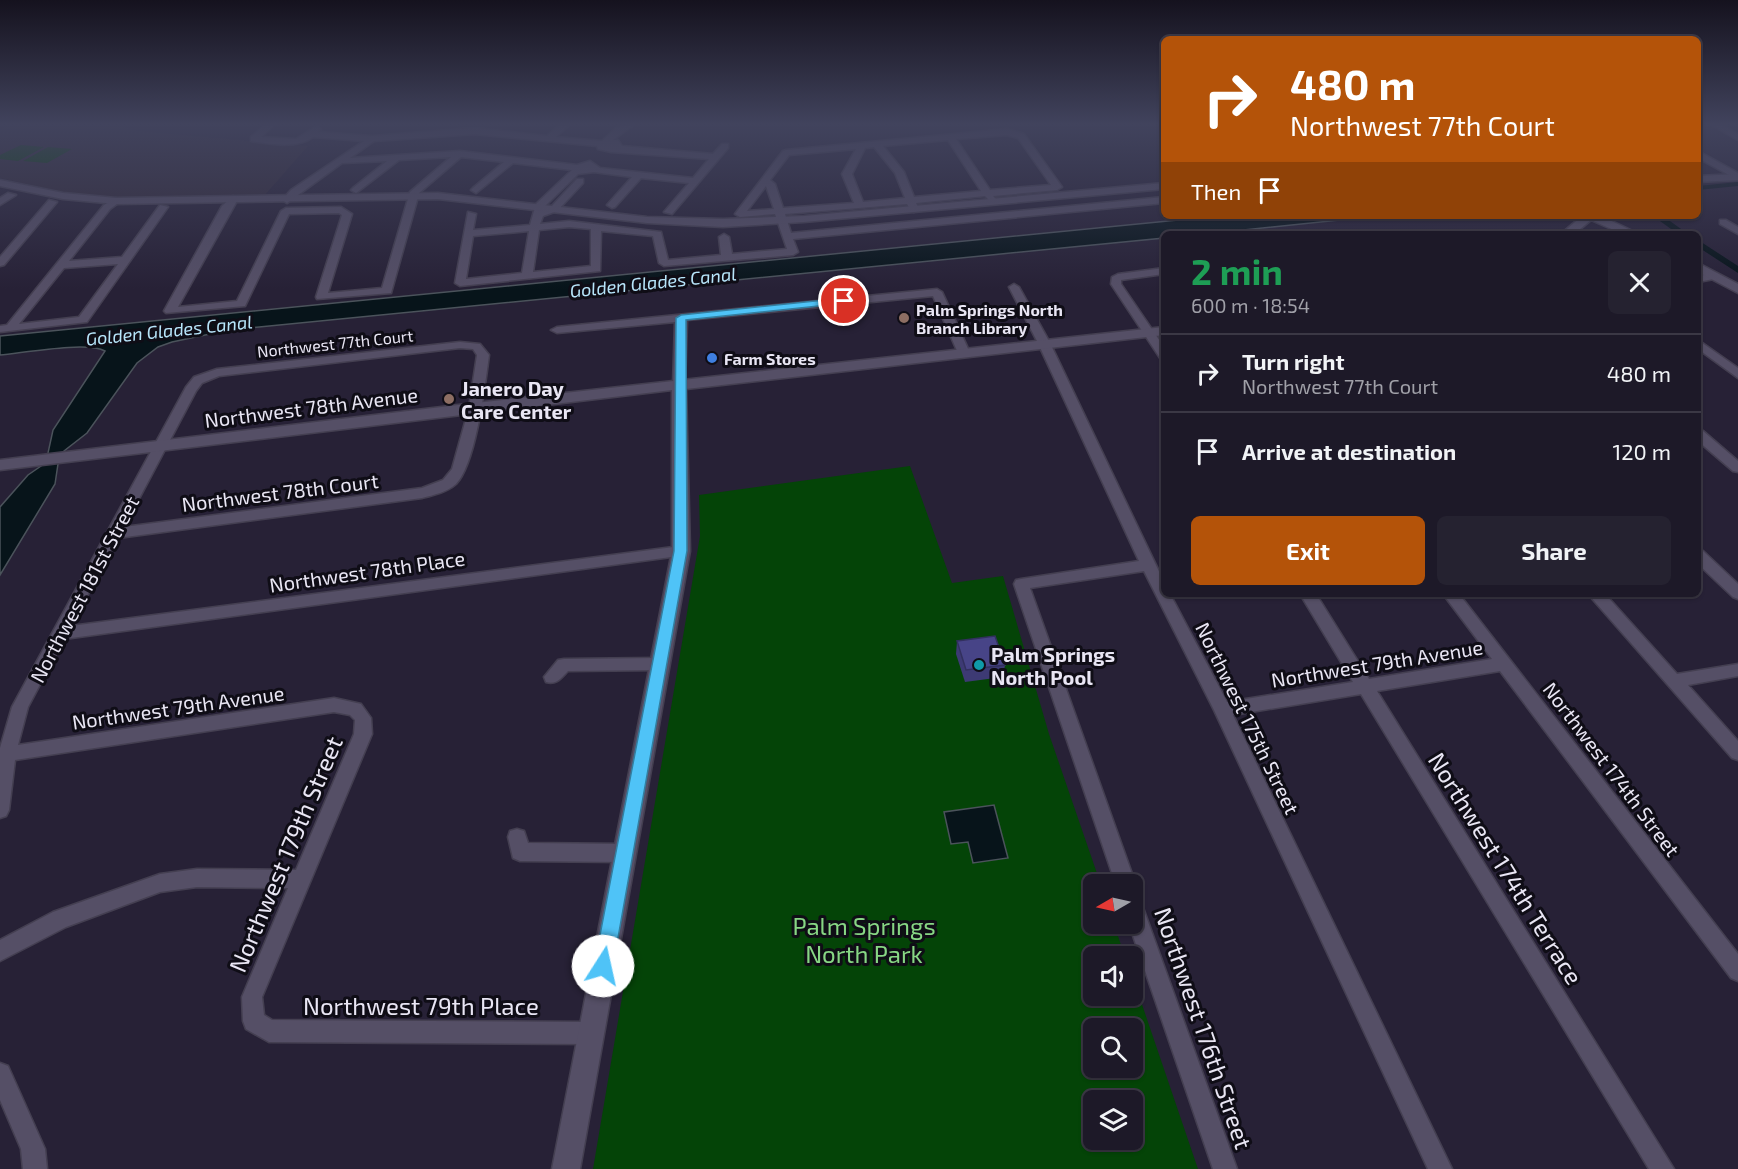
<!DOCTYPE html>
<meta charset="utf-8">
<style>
:root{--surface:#1d1928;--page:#252230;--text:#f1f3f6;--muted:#a0a0a8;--line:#3b3845;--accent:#b45309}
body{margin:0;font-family:"Exo 2",sans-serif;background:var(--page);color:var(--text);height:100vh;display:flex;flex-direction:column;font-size:22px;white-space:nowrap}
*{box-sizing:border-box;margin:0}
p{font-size:20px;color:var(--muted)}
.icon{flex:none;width:33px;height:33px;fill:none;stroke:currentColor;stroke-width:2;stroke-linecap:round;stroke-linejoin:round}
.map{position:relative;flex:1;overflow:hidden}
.details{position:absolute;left:1161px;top:231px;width:540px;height:366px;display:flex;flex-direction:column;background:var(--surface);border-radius:9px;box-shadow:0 2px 4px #0004,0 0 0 2px var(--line)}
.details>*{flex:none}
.hud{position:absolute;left:1161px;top:36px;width:540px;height:183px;border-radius:9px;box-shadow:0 2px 4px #0004,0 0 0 2px var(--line);background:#b45309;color:#fff;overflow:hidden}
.needle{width:39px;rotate:261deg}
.fabs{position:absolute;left:1083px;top:874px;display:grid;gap:12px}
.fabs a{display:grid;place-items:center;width:60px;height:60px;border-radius:9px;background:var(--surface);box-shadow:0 2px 4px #0004,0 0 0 2px var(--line);font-size:30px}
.pin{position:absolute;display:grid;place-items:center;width:51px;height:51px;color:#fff;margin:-26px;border:3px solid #fff;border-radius:50%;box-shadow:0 2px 6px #0007}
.me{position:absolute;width:66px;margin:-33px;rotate:10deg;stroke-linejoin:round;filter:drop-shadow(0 0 4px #0008)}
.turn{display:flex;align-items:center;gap:21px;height:126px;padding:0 30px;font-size:27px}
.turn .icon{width:78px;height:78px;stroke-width:2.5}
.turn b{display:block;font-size:42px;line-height:51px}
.then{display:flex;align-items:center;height:57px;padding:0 30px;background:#0003;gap:12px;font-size:22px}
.round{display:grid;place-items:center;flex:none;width:63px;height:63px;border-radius:9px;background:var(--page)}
.summary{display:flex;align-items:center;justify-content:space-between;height:102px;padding:0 30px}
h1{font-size:36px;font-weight:700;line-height:45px;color:#1e9e55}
.cta{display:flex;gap:12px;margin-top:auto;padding:12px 30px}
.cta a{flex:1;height:69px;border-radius:9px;background:var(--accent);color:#fff;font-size:24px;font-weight:700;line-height:69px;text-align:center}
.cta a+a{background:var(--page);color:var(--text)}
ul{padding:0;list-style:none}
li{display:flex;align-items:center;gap:18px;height:78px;padding:0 30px;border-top:2px solid var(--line)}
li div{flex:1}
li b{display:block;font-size:22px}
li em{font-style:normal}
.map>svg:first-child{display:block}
.education{fill:#312938}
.green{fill:#044407;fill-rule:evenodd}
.water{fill:#07141a;stroke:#4b535b;stroke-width:1.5}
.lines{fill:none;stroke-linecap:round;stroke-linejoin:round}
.canal{fill:#07141a;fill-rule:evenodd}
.minor-casing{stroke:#443f51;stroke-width:3}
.tertiary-casing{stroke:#443f51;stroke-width:3}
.minor{fill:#554f66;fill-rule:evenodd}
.tertiary{fill:#554f66;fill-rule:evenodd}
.wall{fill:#3d3a74}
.building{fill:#474487;stroke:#32305e;stroke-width:1.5}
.route{fill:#4fc3f7;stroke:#337fa1;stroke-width:1.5}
.education-dot{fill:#8d6e63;stroke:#0f0d16;stroke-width:2}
.shop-dot{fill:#3f7fe0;stroke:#0f0d16;stroke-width:2}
.culture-dot{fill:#0f9aa8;stroke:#0f0d16;stroke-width:2}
.labels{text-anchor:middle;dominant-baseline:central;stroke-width:6;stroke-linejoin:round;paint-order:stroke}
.far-poi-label{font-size:16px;font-weight:bold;fill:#e9e6f4;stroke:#0f0d16;text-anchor:start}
.far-street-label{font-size:16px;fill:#e9e6f4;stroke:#0f0d16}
.far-water-label{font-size:18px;font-style:italic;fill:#b7e5fa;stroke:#0f0d16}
.poi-label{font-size:20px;font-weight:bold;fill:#e9e6f4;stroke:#0f0d16;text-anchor:start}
.street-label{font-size:20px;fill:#e9e6f4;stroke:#0f0d16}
.near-street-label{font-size:24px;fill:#e9e6f4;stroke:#0f0d16}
.near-park-label{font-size:24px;fill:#87d784;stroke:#0f0d16}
</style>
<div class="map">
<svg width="1738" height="1169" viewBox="0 0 1738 1169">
<rect width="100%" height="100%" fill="#272136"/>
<!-- education -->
<path class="education" d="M8,125H115L138,131L308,146L264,196L118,197L67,193L0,178V130Z"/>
<!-- green -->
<path class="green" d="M21,145L44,147L18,161L0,159V155Z
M48,147L72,149L47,163L23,161Z
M910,466L952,583L1003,576L1049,734L1101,885H1094V924H1114L1125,957H1094V996H1132L1133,978L1198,1169H593L700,536L699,495ZM1094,1029H1132V1068H1094ZM1094,1101H1132V1140H1094Z"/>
<!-- water -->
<path class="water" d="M1219,216H1378L1205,234H1164V238L229,330L172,342L158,347L137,363L87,433L64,451L58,464L55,484L0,575V507L28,475L41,466L48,453L53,430L105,351C87,341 23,353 0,355V336Z
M994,805L1008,858L973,863L968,842L951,844L944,812Z"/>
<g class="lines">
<!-- canal -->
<path class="canal" d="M1738,182V186L1698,190V186Z
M1653,216H1663L1688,234H1678Z
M1698,240L1738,266V273L1698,247Z"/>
<!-- minor casing -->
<g class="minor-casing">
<path id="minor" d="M265,125H274L261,137L296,139L317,126L321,129L318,132L372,136L475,128L547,136L560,125H569L556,137L602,141L617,127L633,125L613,140H618L622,146L713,154L722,144H728V148L672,214L664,212L689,183L641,178L615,207L612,208L607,205L632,177L594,172L578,174L544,207V209L551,207L577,179H583V183L557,211L543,216L540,224L569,221L661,232L668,260L721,255L719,237L724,234L729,237L732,254L787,249L775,214L740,217L735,214L783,151L786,150L1007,129L1024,134L1062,187L1057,190L993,196L996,199L991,202L985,196L916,203L919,209L914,212L911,211L907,204L785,214L791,233L1164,197V203L793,239L798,252L793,255L664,266L659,263L653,236L601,231L600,271L460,286L455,283L468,212L476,214L473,230L530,225L536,204L572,170L513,163L476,193L471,190L473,188L504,162L461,157L419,193L391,293L317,299L316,297L342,215L339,213L289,214L245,306L166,313L164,311L222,206L233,196L238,199L178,307L237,301L281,211L286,208L341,207L352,214L328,293L382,288L410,192L451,157L399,160L356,193L351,190L353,188L387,161L342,163L287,203L282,200L291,190L364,141L313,137C297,149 270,144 251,141V137ZM475,134L597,146L598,149L611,152L709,159L693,178L600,168L590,161L577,165L460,151L350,158L374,141ZM1007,135L1018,138L1051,185L990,190L956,139ZM948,140L981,191L914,197L904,172L883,146ZM874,147L895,173L905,198L863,202L852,174L865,148ZM856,149L842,174L854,203L783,208L775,184L770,180L789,155ZM766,186L774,209L747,211ZM569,227L591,229V266L533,272L539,230ZM529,231L522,273L466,279L473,236Z
M1712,125H1722L1738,134V140Z
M1698,151L1738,173V180L1698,158Z
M8,193L16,195L0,205V198Z
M116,198L121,201L110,209L69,261L122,257L160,205L168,207L87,322L0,332V326L7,325L104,205ZM118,264L79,317L19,324L64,268Z
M49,200L57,202L4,265L0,266V257Z
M1720,220H1726L1738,227V234L1720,224Z
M1164,268V274L1121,280V284L1164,347V360L1160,358L1111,284L1112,277L1118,274Z
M1715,273L1720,276L1719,278L1698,282V276Z
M1014,284L1019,287L1050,343L1164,582V594H1170L1227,702L1353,682L1300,594H1316L1369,679L1492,659L1443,594H1459L1738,954V981L1731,978L1500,671L1377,691L1674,1169H1649L1361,694L1233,715L1452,1169H1428L1214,710L1144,571L1030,588L1136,885L1132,892V885H1116L1014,584L1016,580L1021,579L1139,561L1038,343L1009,287Z
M937,289L942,292L970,353L968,355H960L958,353L933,296L687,320L685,385L679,389L673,385L675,322L557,333L551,330L557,327Z
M1698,340L1738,368V378L1698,349Z
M460,342L480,344L489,355C485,385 476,463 456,484C447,492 434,495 422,498L118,538L71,626L681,546L688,551L686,555L64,639L28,707L18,745L334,698L361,704L371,718L372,734L262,997L264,1015L272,1020L591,1022L599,1025L602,1033L599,1041L591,1044L269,1042L246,1029L243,1021L242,997L288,888L197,887L160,892L66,927L0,961V940L53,912L160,874L197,869L296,870L354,734L355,720L350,715L334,712L15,760L9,810L6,816L0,818V748L12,707L186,387L194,377L217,369ZM460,348L473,349L477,355L469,408L452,469L443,480L422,488L124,527L196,391L202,383L219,376Z
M1698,430L1703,431L1738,461V472L1733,471L1698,441Z
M1698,550L1703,551L1738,584V599L1733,597L1698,564Z
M1588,594H1605L1677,674L1738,664V676L1688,685L1738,741V760L1732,758Z
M659,658L665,660L667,664L665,668L659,670L568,671C561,678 557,685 546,682L544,677L558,660L564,659Z
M517,829L524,831L528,843L624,844L631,847L633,853L631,859L624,862L520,861L513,858L508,837L510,831Z
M1132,896L1139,898L1142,905L1237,1169H1213L1129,924H1132Z
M0,1063L8,1066L45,1149L47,1169H23L21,1149L0,1100Z"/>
</g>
<!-- tertiary casing -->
<g class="tertiary-casing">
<path id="tertiary" d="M1738,174V180L1698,182V176Z
M0,180L63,193L116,198L438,193L647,217L723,219L804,216L1164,183V189L804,222L723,227L647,223L438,199L116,204L63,199L0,186Z
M1582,216H1601L1639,234H1623L1591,220L1574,234H1561Z
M1698,263L1738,284V293L1698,272Z
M1164,327V335L686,389L690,551L580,1169H552L672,551V390L0,470V460L475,403Z"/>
</g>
<!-- minor -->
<use href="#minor" class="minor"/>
<!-- tertiary -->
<use href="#tertiary" class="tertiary"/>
</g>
<!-- wall -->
<path class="wall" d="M957,641L1005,665L1003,677L965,682L956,654Z"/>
<!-- building -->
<path class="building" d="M995,636L1005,665L966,670L957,641Z"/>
<!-- sky -->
<linearGradient id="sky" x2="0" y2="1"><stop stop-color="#15121e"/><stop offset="0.43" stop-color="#41435d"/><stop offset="1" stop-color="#41435d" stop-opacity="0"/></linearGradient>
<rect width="1738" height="289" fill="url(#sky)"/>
<!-- route -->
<path class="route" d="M844,298L849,301L847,303L686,320L687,551L613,966L610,972L603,975L597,972L594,966L674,551L676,318L681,315Z"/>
<!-- markers -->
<g class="education-dot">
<circle cx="904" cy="318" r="6"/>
<circle cx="449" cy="399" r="6"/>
</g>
<circle class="shop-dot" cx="712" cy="358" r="6"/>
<circle class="culture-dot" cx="979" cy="665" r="6"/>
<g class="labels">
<!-- far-poi labels -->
<g class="far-poi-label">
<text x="916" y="309">Palm Springs North<tspan x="916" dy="18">Branch Library</tspan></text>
<text x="724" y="358">Farm Stores</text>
</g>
<!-- far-street labels -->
<g class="far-street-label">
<text transform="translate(335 343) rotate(-6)">Northwest 77th Court</text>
</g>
<!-- far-water labels -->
<g class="far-water-label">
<text transform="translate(653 282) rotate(-6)">Golden Glades Canal</text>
<text transform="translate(169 330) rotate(-6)">Golden Glades Canal</text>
</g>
<!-- poi labels -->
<g class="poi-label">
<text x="461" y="388">Janero Day<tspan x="461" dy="23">Care Center</tspan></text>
<text x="991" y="654">Palm Springs<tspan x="991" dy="23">North Pool</tspan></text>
</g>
<!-- street labels -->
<g class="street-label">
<text transform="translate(311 407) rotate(-7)">Northwest 78th Avenue</text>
<text transform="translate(280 492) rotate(-7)">Northwest 78th Court</text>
<text transform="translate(367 571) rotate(-8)">Northwest 78th Place</text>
<text transform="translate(84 589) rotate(-62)">Northwest 181st Street</text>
<text transform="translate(1377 663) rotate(-9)">Northwest 79th Avenue</text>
<text transform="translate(178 707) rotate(-8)">Northwest 79th Avenue</text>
<text transform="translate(1248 718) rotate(64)">Northwest 175th Street</text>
<text transform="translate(1612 769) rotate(53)">Northwest 174th Street</text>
</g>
<!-- near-street labels -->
<g class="near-street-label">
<text transform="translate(285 854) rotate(-67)">Northwest 179th Street</text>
<text transform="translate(1506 868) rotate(58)">Northwest 174th Terrace</text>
<text x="421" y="1005">Northwest 79th Place</text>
<text transform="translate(1204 1028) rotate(71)">Northwest 176th Street</text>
</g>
<!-- near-park labels -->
<g class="near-park-label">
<text x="864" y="925">Palm Springs<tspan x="864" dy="28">North Park</tspan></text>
</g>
</g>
</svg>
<div class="fabs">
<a><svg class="needle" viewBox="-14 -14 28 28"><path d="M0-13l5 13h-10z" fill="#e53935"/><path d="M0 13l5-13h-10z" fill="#a0a0a8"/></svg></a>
<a><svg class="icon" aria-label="sound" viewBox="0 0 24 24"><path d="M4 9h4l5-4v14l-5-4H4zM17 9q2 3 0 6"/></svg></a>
<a><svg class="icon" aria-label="search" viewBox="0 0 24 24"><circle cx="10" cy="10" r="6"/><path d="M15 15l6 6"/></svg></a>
<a><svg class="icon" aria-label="layers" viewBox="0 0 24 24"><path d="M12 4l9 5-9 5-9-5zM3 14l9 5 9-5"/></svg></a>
</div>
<div class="pin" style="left:844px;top:301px;background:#d93025"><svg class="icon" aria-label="arrive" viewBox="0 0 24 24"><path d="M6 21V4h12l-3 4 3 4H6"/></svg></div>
<svg class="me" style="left:603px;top:966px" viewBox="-20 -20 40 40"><circle r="19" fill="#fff"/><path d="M0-13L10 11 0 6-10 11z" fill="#4fc3f7"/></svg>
<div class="hud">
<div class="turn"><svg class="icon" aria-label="right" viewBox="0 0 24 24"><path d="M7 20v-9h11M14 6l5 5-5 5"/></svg><div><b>480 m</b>Northwest 77th Court</div></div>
<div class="then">Then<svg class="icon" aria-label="arrive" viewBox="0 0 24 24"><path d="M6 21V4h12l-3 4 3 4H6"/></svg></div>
</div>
<section class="details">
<div class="summary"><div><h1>2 min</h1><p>600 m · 18:54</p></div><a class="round"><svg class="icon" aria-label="close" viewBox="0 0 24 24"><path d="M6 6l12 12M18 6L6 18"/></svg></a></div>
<ul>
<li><svg class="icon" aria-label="right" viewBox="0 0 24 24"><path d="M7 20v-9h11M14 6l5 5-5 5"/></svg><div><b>Turn right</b><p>Northwest 77th Court</p></div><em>480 m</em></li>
<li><svg class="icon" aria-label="arrive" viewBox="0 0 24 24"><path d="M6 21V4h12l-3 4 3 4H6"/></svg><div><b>Arrive at destination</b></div><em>120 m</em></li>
</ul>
<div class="cta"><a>Exit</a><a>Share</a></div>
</section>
</div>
